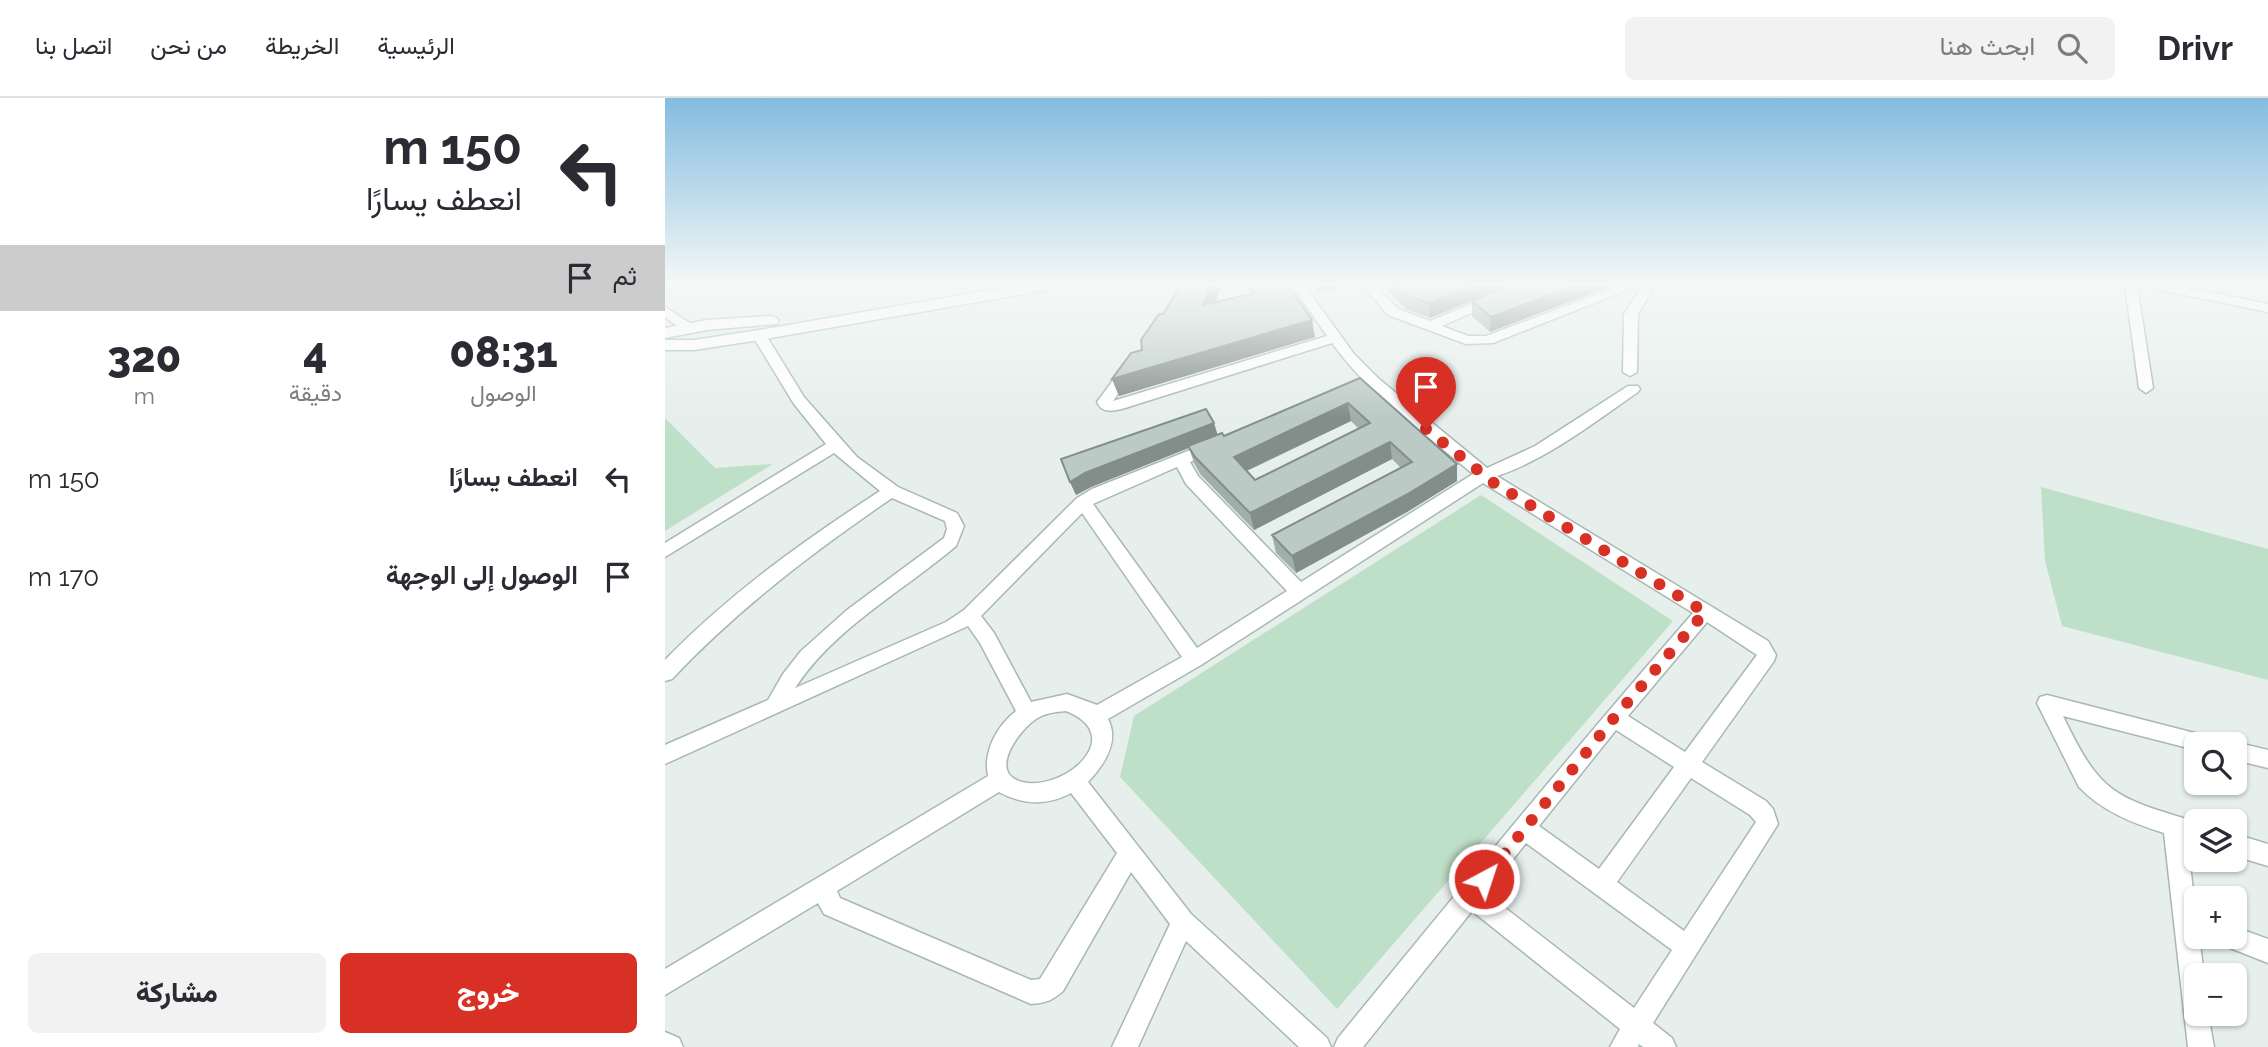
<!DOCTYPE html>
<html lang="ar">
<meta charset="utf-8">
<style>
:root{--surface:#fff;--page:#f2f2f3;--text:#2b2b33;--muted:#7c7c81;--line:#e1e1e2;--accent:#d93025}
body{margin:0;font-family:Raleway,Vazirmatn,sans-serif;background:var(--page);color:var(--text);direction:rtl;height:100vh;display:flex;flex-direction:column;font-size:26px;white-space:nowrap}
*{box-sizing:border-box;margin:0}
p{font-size:23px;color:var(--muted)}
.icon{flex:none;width:38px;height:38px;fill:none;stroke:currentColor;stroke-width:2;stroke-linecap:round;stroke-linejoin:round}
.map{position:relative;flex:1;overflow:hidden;direction:ltr}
.details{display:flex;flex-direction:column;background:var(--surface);width:665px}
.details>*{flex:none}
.guide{background:#fff;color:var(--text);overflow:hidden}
.controls{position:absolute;left:1519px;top:634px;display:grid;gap:14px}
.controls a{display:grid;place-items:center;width:63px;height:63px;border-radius:10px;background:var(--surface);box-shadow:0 2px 5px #0004;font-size:35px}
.pin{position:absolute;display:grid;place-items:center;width:60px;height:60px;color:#fff;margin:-72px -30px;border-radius:50% 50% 50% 0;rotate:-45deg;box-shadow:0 0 7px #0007}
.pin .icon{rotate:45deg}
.me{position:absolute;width:77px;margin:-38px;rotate:40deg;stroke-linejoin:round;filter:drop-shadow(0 0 5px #0008)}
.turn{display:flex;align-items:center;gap:24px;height:147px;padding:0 28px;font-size:32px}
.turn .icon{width:91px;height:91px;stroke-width:2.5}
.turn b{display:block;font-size:49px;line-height:60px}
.then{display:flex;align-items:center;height:66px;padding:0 28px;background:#0003;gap:14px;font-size:26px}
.eta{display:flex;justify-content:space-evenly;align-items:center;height:119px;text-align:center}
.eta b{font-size:42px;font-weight:800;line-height:49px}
.primary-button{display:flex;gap:14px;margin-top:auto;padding:14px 28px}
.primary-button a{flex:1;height:80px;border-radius:10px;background:var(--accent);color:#fff;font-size:28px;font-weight:800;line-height:80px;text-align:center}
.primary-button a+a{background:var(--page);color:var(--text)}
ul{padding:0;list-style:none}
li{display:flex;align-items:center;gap:21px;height:98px;padding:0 28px}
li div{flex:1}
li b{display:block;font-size:26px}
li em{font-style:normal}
header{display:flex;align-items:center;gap:42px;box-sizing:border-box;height:98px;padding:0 35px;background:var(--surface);border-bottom:2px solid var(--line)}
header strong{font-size:33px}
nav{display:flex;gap:38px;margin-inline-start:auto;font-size:24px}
.search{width:490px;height:63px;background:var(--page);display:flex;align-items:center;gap:18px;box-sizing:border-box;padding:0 24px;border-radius:10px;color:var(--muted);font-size:26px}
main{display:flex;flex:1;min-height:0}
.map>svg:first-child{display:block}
.green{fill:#bfe0c8}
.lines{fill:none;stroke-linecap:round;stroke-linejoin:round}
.street-casing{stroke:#a8b8b2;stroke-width:3}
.secondary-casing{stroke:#a4bbb3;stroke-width:3}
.street{fill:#fff;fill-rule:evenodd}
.secondary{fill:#fff;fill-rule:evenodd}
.wall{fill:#a1aea9;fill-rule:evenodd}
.shaded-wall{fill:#838d89}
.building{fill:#bbcac4;stroke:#838d89;stroke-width:2;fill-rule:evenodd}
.route{stroke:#d93025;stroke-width:12;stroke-dasharray:0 21.6}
</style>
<header>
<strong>Drivr</strong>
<div class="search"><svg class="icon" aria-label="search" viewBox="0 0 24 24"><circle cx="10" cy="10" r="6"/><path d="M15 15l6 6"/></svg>ابحث هنا</div>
<nav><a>الرئيسية</a><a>الخريطة</a><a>من نحن</a><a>اتصل بنا</a></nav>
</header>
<main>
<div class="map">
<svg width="1603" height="949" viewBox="0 0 1603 949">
<rect width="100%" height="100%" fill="#e6efeb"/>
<!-- green -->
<path class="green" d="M0,320L50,370L108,366L0,433Z
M1376,389L1603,451V582L1397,528L1380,463Z
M816,397L1008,523L672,911L455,679L469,618Z"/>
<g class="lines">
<!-- street casing -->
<g class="street-casing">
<path id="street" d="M627,187H639L689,256L714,281L822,370L870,348L963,288H973L975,291L973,294C928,325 883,361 832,378L1103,543L1111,557L1109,563L1037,664L1101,703L1108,711L1113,726L988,925L1007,940L1011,949H978L974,946L973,949H945L955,931L807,813L698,949H669L673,940C790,797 907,654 1028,515L818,385L536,567L443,621C455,644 439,667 423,684L526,816L662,940L666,949H634L521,843L473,949H447L505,826L466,774L398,893C387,903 380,905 366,906L159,816L153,805L0,897V871L323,678C318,653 332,628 351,613L315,545L303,528L0,666V647L103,602L118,576L136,553L182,512L279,440L282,431L280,423L227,400C148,454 73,511 7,581L0,583V562C64,496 138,443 215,393L169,355L0,459V445L161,346L129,306L87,237L89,234H99L139,299L192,359L233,389L292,415L299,428L291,448C237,494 169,530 130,590L281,524L299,512L412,400L427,391L543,345H553L556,349L553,353L525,364L533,378L636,484L808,376C761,336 704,297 667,245L460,310C449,313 437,316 432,304L458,269H468L470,272L448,303L662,238ZM512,369L521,386L622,493L532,550L428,406ZM417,415L517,559L432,607L402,596L366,604L329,535L316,518ZM1042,524L1092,557L1020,654L963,618ZM401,613C464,638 399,694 357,684C322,675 354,632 371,621C380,615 390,614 401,613ZM951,632L1009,669L934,771L874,728ZM1026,680L1085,717L1091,724L1019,833L952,784ZM334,694C358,707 382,708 406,695L452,755L375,881L366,882L175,800L172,793ZM861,745L1007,852L969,910L821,795Z
M697,187H710L733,211L765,223L853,187H870L777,228L803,238H821L957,187H975L828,245L801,246L723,217Z
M978,187H990L973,216L972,274L965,278L958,274L959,216Z
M1460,187H1472L1488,290L1481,295L1474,290Z
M1486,187H1510L1603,206V214L1492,191Z
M0,209L28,227V233H18L0,219Z
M1382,597L1549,640L1552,646H1531V652L1398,618C1436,698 1450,699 1531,724V744L1522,742L1531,817V838H1534L1539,877H1531V915H1543L1549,949H1523L1499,735C1467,725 1437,713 1414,689L1372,605L1375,599Z
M1570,644L1603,652V670L1570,662V646H1565Z
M1570,736L1603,746V768L1570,758Z
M1570,829L1603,841V865L1555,846L1551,838H1570Z
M0,934L14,940L18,949H0Z"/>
</g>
<!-- secondary casing -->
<g class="secondary-casing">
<path id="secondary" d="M355,187H389L381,192L94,242L29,252H0V242H29L94,232Z
M106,218L112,220L114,223L112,226L42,232L0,240V230L42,222Z"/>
</g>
<!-- street -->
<use href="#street" class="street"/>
<!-- secondary -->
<use href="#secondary" class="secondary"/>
</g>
<!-- wall -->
<path class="wall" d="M516,187H557L550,204L586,196L582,187H623L650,239L454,298L447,281L477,252Z
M717,187H757L759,189L949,187L825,234L807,218V203L765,220L741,211Z
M695,280L792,366V383L742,414L631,475L611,455L607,437L736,370L727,361L589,432L535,376L529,365L524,350L426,389L411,397L405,384L553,336L559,338ZM686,323L694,331L590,382L582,373Z"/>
<!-- shaded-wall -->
<path class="shaded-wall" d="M546,187H557L543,224L538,207Z
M650,187H675V190L651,195Z
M810,187H846L765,220L764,205Z
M911,187H949L825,234L826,219Z
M647,222L650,239L454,298L447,281Z
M683,305L686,323L574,376L569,359Z
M549,325L553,338L426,389L411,397L405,384L420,375Z
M725,344L727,361L589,432L585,415Z
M792,366V383L742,414L631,475L627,458Z"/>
<!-- building -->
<path class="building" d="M516,187H546L538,207L590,195L586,187H623L647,222L447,281L466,255L477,252L476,242L494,216H498Z
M731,187H757L759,189L766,187H810L764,205L740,197Z
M844,187H911L826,219L807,203Z
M695,280L792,366L741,397L627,458L607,437L747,364L725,344L585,415L530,359L523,348L557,335L559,338ZM683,305L705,325L590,382L569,359Z
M541,311L549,325L420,375L405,384L396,361Z"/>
<!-- sky -->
<linearGradient id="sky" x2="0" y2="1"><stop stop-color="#84bce0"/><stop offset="0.58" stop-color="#f4f8f6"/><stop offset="1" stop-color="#f4f8f6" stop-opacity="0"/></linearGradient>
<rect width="1603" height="320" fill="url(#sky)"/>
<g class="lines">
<!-- route -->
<path class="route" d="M761,331L829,385L1040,514L949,620L819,781"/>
</g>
</svg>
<div class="controls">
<a><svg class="icon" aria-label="search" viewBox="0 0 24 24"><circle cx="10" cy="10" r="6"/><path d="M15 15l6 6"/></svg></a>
<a><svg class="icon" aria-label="layers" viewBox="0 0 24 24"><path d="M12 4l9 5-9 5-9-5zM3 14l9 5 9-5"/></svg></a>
<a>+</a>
<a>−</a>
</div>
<div class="pin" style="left:761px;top:331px;background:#d93025"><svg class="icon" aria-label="arrive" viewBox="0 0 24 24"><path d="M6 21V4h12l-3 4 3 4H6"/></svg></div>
<svg class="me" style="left:819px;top:781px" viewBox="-20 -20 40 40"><circle r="17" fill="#d93025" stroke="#fff" stroke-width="3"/><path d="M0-11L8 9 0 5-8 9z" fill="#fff"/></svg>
</div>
<section class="details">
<div class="guide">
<div class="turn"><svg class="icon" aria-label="left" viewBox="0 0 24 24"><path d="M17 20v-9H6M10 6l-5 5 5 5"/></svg><div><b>150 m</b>انعطف يسارًا</div></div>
<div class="then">ثم<svg class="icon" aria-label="arrive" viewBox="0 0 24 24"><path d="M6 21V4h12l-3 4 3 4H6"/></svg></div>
</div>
<div class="eta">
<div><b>08:31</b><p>الوصول</p></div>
<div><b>4</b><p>دقيقة</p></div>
<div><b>320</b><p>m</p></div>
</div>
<ul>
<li><svg class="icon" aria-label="left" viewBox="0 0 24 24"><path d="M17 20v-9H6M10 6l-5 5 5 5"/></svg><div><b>انعطف يسارًا</b></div><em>150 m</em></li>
<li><svg class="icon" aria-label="arrive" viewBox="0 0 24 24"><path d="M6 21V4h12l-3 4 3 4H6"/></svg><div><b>الوصول إلى الوجهة</b></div><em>170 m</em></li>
</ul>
<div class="primary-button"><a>خروج</a><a>مشاركة</a></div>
</section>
</main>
